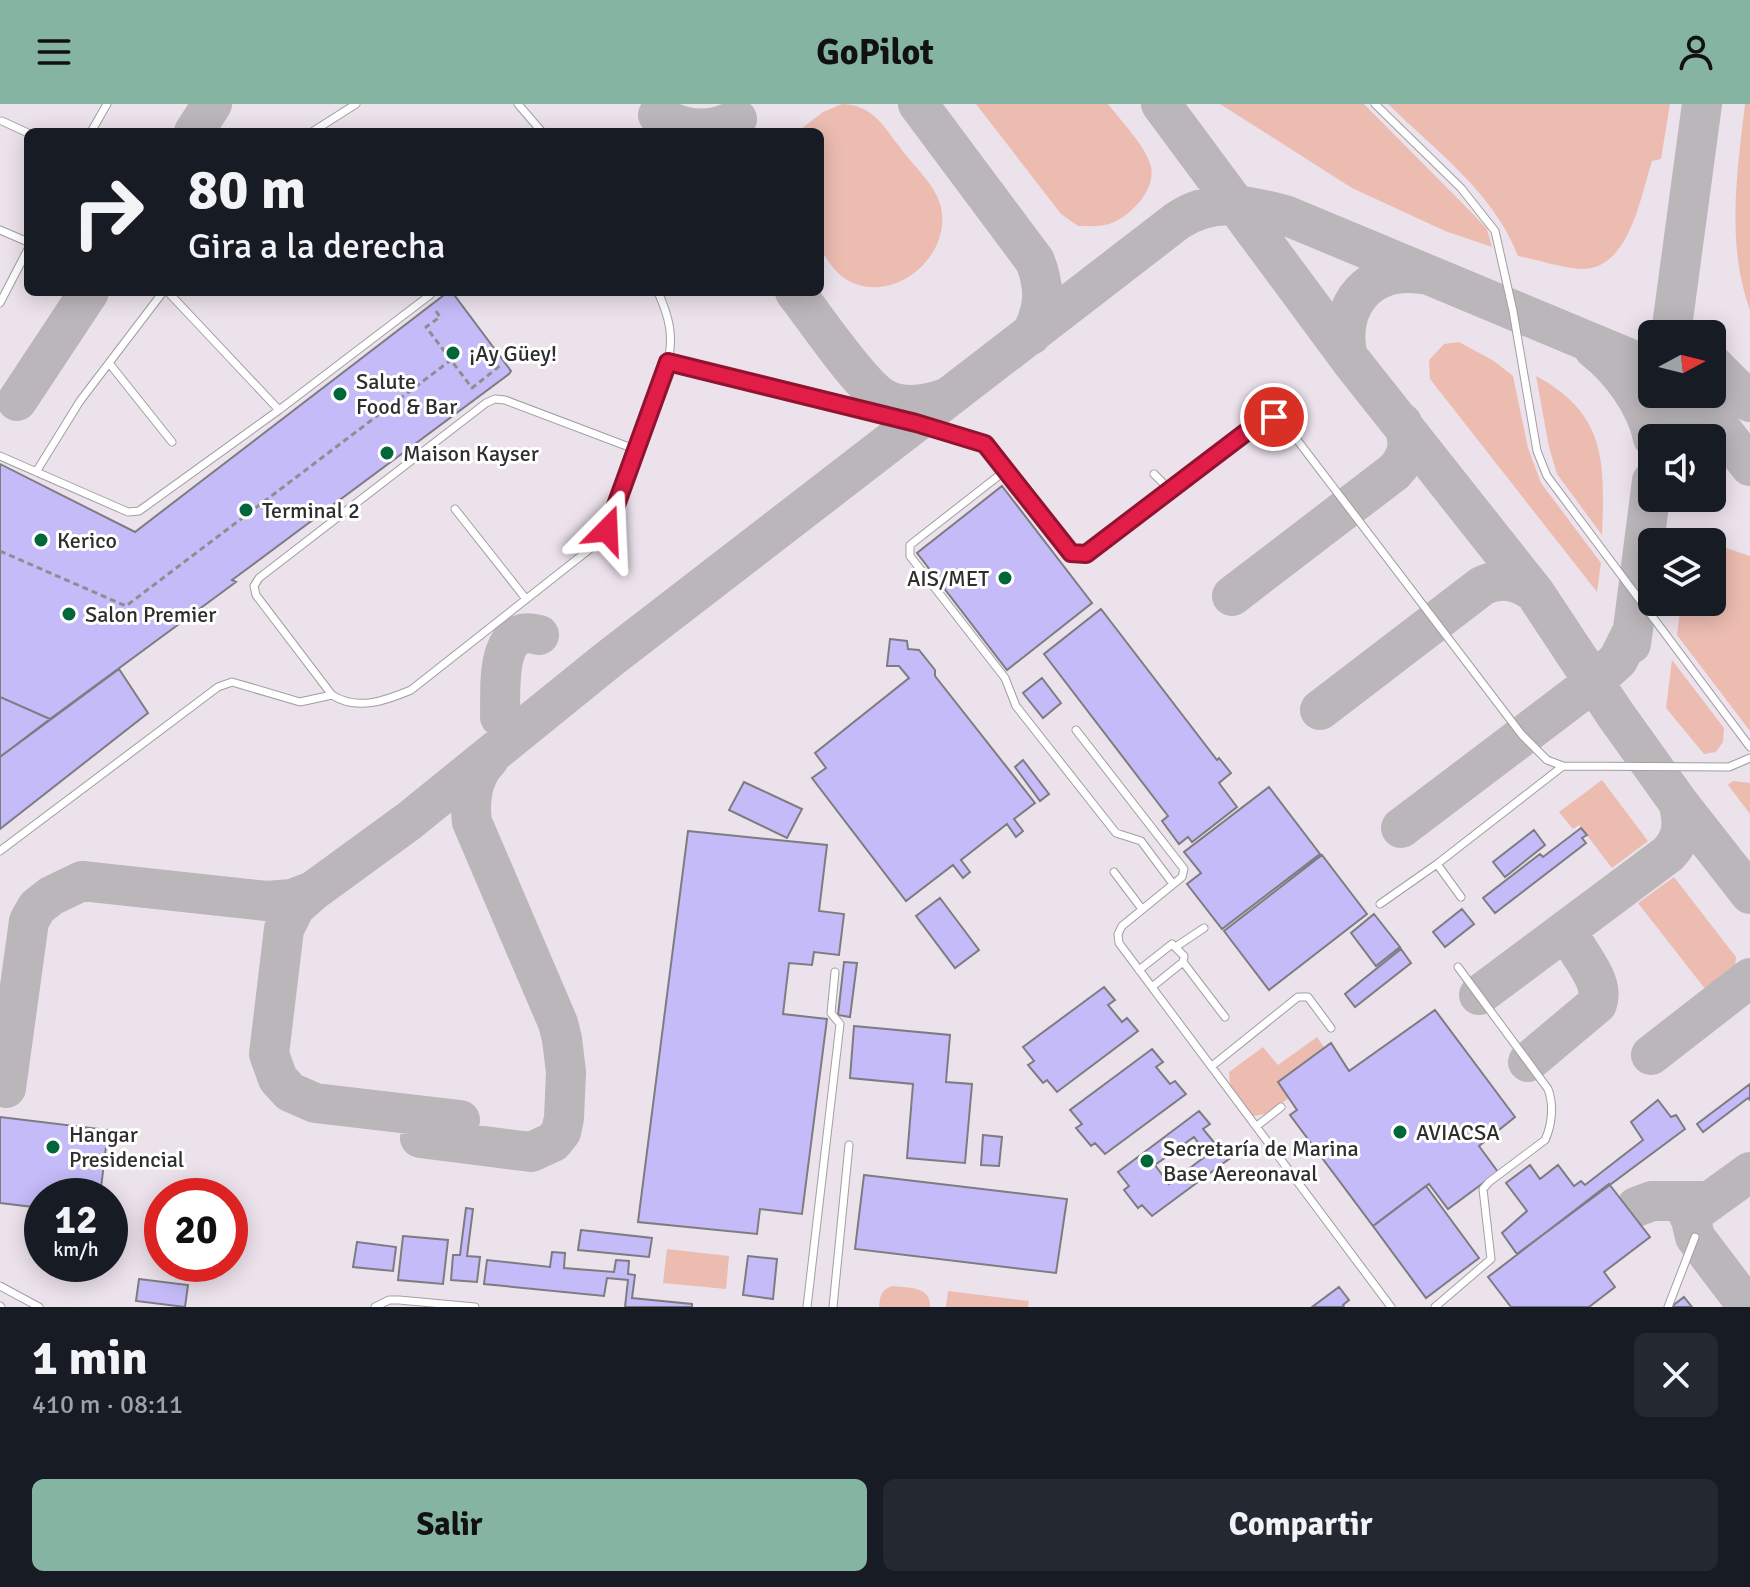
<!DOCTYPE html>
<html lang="es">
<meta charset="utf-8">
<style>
:root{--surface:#171b24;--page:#242831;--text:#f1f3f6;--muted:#9ea1a6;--accent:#85b4a2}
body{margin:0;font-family:Signika,sans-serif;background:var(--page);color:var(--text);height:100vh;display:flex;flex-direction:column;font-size:30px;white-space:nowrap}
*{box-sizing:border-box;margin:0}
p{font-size:26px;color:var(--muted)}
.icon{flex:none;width:44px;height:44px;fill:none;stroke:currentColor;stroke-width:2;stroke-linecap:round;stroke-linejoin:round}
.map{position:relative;height:1203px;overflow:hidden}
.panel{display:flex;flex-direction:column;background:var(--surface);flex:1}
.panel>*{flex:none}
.top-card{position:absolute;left:24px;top:24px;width:800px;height:168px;border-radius:12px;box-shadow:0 4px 20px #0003;background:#171b24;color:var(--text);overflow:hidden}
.needle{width:52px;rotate:83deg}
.buttons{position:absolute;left:1638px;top:216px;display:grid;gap:16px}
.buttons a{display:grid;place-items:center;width:88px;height:88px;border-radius:12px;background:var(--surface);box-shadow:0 4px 20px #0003;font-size:40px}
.speed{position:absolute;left:24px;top:1074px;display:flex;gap:16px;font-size:40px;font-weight:700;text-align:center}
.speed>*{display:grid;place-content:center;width:104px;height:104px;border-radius:50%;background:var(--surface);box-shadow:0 4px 20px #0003;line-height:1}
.speed small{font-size:20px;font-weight:400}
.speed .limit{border:12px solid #d22;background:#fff;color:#111}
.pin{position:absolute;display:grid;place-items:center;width:68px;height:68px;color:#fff;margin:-34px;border:4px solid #fff;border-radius:50%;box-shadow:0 2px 8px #0007}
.me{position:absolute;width:88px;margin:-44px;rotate:21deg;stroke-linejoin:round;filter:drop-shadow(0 0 6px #0008)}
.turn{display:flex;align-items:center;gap:28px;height:168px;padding:0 32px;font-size:36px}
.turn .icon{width:104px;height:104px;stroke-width:2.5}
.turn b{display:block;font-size:56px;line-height:68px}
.round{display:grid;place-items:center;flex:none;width:84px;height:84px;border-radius:12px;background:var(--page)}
.summary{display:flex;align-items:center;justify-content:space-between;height:136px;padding:0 32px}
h1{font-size:48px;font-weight:700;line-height:60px}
.action{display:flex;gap:16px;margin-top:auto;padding:16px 32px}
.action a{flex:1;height:92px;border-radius:12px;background:var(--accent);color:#111;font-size:32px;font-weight:700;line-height:92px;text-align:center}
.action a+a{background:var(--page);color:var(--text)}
header{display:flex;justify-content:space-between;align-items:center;height:104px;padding:0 32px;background:var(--accent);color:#111;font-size:36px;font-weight:700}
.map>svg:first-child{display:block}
.built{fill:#ece2ec;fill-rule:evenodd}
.green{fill:#ecbcb1}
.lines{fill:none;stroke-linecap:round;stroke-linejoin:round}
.taxiway{stroke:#bab6ba;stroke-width:40}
.building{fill:#c5bbf8;stroke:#7d7c80;stroke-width:2;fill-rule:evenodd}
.service-casing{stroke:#a29ea2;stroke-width:9}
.path{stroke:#8f8d8f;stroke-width:3;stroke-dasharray:6 4;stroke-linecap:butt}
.service{stroke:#fff;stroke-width:7}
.route-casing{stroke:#92132f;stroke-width:20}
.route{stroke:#e11d48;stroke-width:14}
.poi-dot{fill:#02663b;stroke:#fff;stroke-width:3}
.labels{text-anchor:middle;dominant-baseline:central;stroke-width:6;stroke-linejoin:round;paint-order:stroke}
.poi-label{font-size:22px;fill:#2f2e2f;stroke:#fff;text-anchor:start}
</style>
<header><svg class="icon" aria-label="menu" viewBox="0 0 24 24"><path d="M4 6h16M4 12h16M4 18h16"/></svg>GoPilot<svg class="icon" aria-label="person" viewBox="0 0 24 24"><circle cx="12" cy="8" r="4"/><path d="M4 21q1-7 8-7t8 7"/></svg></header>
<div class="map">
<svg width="1750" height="1203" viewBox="0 0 1750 1203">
<rect width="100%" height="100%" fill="#f4f0f4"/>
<!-- built -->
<path class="built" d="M0,0H1750V1203H0ZM28,28H820V188H28ZM1652,230H1712V290H1652ZM1652,334H1712V394H1652ZM1652,438H1712V498H1652ZM42,1092H110V1160H42ZM162,1092H230V1160H162Z"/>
<!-- green -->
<path class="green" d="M842,0C872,1 882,20 899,42C910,58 928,74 937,92C962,145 894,207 844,174C834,167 827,155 820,145V28H797L823,8Z
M976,0H1108C1120,16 1147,43 1151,63C1156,86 1130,113 1109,120C1099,123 1088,122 1078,122L1061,110Z
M1220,0H1364L1474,111L1487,125L1492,143L1445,127L1352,84Z
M1388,0H1670L1661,55L1652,57C1640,94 1629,168 1579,165C1559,163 1538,156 1518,152C1494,89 1435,46 1388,0Z
M1745,0H1750V206C1726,140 1737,68 1745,0Z
M1459,238L1494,257L1513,272L1528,344L1541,379L1601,459L1597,488L1430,275L1429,256L1444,240Z
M1536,272C1607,310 1605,359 1602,431L1557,370L1549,343Z
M1726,444L1750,452V627L1677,531L1681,498H1712V446Z
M1672,556L1724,624L1723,638L1716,648L1704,650L1666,604Z
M1602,676L1648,737L1612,764L1579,721L1573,725L1559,708Z
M1733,677L1750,679V710L1728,681Z
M1674,773L1736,853L1735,864L1709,890L1638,799Z
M1317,933L1324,943L1278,978L1289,994L1266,1010L1253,1012L1230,982L1229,968L1263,943L1278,961Z
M667,1145L729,1152L726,1185L663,1179Z
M892,1182C909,1184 931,1182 930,1203H879C880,1192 881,1186 892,1182Z
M948,1187L1029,1197L1028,1203H946Z"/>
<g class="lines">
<!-- taxiway -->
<path class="taxiway" d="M918,0L1035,157C1046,185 1044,205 1031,231
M1161,0L1352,258L1535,489L1615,610L1678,698L1750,790
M658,11C683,27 711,29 737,15
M194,28L212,0
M795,188C814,212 859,280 883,294C904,306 928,301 949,293
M1671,230L1702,0
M1594,245C1620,265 1646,300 1653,334
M1347,250C1338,200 1369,163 1421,170
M1712,260L1750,298
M1630,273L1709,334
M17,297L89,188
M1701,299L1750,362
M1232,492L1394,368C1409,353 1411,337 1402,319
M1631,540L1652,377
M1320,606L1482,482C1501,473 1518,476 1535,489
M500,613C501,584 494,518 539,531
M1401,724L1595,577L1618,556L1633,526
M313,787L295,803L284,825L269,950L278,975L290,988L315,999L460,1016
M1479,891L1668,750C1683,735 1684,719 1678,698
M1651,951L1750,874
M1528,958L1597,900C1604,881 1587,861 1577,844
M6,984L29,817L37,803L51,792L82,777L266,797L292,795L313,787L409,717L609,555L1177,117C1212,93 1247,101 1285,111L1652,264
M420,1034L531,1048L553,1038L561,1028L564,1014L566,968L562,935L558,919L472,718C469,694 472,672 489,655
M1636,1103L1652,1097H1710
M1694,1108L1691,1116L1695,1133L1748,1203
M1689,1112L1750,1068"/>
</g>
<!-- building -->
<path class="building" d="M448,188L455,192L511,267L509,270L232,476L236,478L50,615L0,593V360L135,428Z
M1002,382L1092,499L1007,566L917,449Z
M1101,505L1217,656L1219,654L1231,669L1219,679L1237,703L1192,738L1188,733L1179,740L1162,717L1168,712L1044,550Z
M890,535L907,537L908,545L919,546L935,566V572L1035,699L1014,715L1023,727L1016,733L1007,720L961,756L970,768L963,774L953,761L906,797L812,674L826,664L815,649L909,574L899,562H887Z
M119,565L148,609L0,725V653Z
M1042,574L1061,599L1043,614L1023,589Z
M0,593L50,615L0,653Z
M1023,656L1049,690L1040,697L1015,663Z
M744,678L802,705L787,734L729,706Z
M1269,683L1320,750L1222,825L1187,780L1201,769L1184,748Z
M1581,724L1587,731L1582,734L1586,739L1495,809L1483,794L1540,750L1543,753Z
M1534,726L1545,741L1505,773L1493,758Z
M688,727L827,741L819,807L844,810L839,851L814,848L812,861L789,859L783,910L827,915L802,1110L760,1105L757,1130L638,1118Z
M1322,751L1367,810L1269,886L1224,827Z
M940,794L979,846L955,864L916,812Z
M1462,805L1474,820L1445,843L1433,828Z
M1374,810L1400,843L1376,862L1351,829Z
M1401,845L1411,859L1355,903L1345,890Z
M844,858L857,859L850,913L838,911Z
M1104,883L1115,896L1108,901L1122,918L1127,914L1138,927L1057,988L1047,976L1043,979L1028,961L1034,957L1023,943Z
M1435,906L1515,1013L1479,1042L1498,1068L1448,1105L1429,1080L1373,1122L1290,1011L1297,1006L1278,978L1331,939L1349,967Z
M854,922L950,931L946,978L972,980L965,1059L907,1054L913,980L850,974Z
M1152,945L1163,958L1156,963L1170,980L1175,977L1186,990L1105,1050L1095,1039L1091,1042L1076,1024L1082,1020L1070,1006Z
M1750,980V996L1748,994L1703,1028L1697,1020Z
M1658,996L1671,1013L1676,1011L1685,1025L1517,1150L1502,1129L1527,1107L1506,1079L1530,1061L1540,1075L1558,1061L1574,1082L1581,1077L1585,1081L1643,1036L1631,1018Z
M1199,1007L1210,1020L1203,1025L1217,1042L1222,1039L1233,1052L1152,1112L1142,1101L1138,1104L1124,1086L1129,1082L1118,1068ZM1194,1033L1207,1051L1169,1080L1155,1061Z
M0,1013L108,1026L100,1092H42V1104L0,1099Z
M983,1031L1002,1033L999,1062L981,1061Z
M864,1071L1067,1095L1056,1169L855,1145Z
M1609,1080L1650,1133L1604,1168L1615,1183L1589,1203H1511L1488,1173Z
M1426,1082L1479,1154L1426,1194L1373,1122Z
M466,1104L473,1105L467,1152L480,1153L477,1178L451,1176L453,1151H460Z
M581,1126L652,1134L649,1153L578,1146Z
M403,1132L448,1136L443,1180L398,1176Z
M357,1138L396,1143L393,1167L353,1163Z
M552,1148L565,1149L564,1164L614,1168L616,1156L629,1157L628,1170L635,1171L632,1194L692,1200V1203H625L628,1176L607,1174L604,1192L484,1180L487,1156L550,1163Z
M748,1152L777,1155L773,1195L743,1191Z
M139,1175L188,1181L185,1203L136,1197Z
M1339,1183L1349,1196L1343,1201L1344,1203H1312Z
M1684,1193L1692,1203H1671Z"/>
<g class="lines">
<!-- service casing -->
<g class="service-casing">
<path id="service" d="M518,0L542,28
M1375,0L1461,84L1495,127L1513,207L1537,347L1547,372L1750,643
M2,17L28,29
M91,28L107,0
M312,28L356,0
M0,126L28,138
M168,188L279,306
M658,188C669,213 674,231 668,258L916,319L985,340L1071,449L1086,450L1266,313L1282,316L1522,631L1547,656L1563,662
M0,199L28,145
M109,259L172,338
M637,346L505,296L495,295L486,299L259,474L254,482L256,491L332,591C357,607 385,597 411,586L600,437L613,412L668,258
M0,352L128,408L139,407L279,306L430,191L428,188
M1006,366L910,441V452L1005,574L1016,602L1116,729L1141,737L1173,780
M36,368L80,297L163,188
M1154,370L1170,386
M455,405L526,495
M1076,626L1184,765L1182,773L1122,822L1118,830L1119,839L1391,1203
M0,747L218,583L232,578L300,598L332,591
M1437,760L1461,793
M1114,768L1142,805
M1380,800L1437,760L1563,662L1729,663L1750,654
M1177,842L1204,824
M1183,858L1225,913
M1139,866L1172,840L1184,852L1183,858L1152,883
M1212,962L1298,893H1308L1331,924
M1257,1022L1281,1003
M0,1182L39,1203
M0,1202L1,1203
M375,1203L389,1196H399L475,1203
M807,1203L840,920L831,909L835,868
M833,1203L849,1041
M1435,1203L1491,1155L1483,1085L1489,1078L1545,1036C1552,1021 1554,1001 1548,985L1458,863
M1668,1203L1695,1133"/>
</g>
<!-- path -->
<path class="path" d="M436,207L440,213L426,223L472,284L501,261
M0,447L126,502L451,256"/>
<!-- service -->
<use href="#service" class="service"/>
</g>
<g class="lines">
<!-- route casing -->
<g class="route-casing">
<path id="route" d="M607,426L668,258L916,319L985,340L1071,449L1086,450L1266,313H1274"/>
</g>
<!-- route -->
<use href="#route" class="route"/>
</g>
<!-- markers -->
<g class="poi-dot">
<circle cx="453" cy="249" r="8"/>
<circle cx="340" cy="290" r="8"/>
<circle cx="387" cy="349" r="8"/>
<circle cx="246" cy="406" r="8"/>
<circle cx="41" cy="436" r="8"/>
<circle cx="1005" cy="474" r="8"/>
<circle cx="69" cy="510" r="8"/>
<circle cx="1400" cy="1028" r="8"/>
<circle cx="53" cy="1043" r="8"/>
<circle cx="1147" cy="1057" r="8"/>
</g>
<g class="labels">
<!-- poi labels -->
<g class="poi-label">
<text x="469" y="249">¡Ay Güey!</text>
<text x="356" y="277">Salute<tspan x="356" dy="25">Food &amp; Bar</tspan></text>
<text x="403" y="349">Maison Kayser</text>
<text x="262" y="406">Terminal 2</text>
<text x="57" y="436">Kerico</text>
<text x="989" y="474" text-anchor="end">AIS/MET</text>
<text x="85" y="510">Salon Premier</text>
<text x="1416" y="1028">AVIACSA</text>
<text x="69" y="1030">Hangar<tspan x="69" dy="25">Presidencial</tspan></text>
<text x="1163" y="1044">Secretaría de Marina<tspan x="1163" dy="25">Base Aereonaval</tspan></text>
</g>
</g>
</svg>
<div class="buttons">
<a><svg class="needle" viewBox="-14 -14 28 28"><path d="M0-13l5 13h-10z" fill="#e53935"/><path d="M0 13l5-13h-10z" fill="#9ea1a6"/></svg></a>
<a><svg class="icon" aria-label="sound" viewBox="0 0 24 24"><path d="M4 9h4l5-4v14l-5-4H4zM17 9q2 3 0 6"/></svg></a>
<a><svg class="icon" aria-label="layers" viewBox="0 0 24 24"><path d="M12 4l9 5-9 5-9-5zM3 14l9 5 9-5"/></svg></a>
</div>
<div class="speed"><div>12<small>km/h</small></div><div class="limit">20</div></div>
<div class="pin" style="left:1274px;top:313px;background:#d93025"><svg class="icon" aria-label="arrive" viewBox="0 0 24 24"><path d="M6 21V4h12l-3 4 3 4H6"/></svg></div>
<svg class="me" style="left:607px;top:426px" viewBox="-20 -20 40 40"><path d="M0-17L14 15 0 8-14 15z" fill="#e11d48" stroke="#fff" stroke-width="4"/></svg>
<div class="top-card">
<div class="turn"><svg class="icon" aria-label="right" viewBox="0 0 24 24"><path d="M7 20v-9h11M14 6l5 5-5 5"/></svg><div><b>80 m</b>Gira a la derecha</div></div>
</div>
</div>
<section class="panel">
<div class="summary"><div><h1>1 min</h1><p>410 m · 08:11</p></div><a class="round"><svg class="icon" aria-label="close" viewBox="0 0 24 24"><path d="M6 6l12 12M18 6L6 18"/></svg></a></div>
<div class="action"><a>Salir</a><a>Compartir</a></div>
</section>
